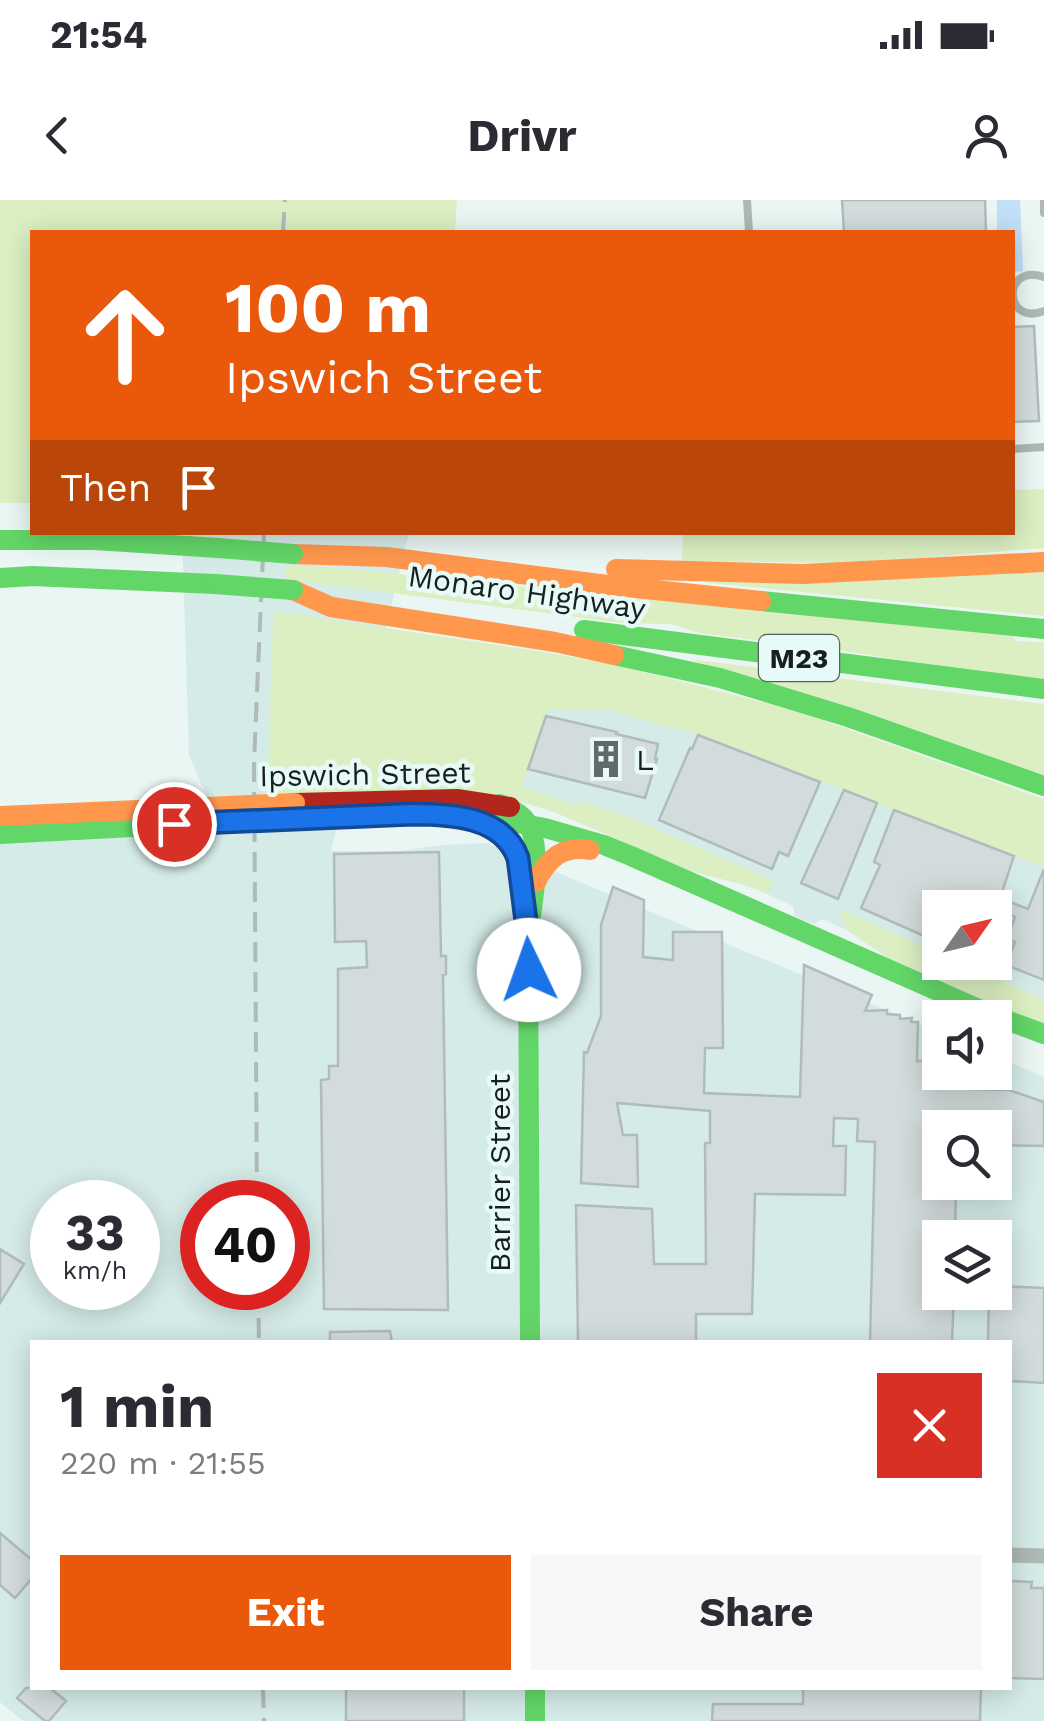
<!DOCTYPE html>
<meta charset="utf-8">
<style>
:root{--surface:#fff;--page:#f7f7f7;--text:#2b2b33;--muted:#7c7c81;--accent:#ea580c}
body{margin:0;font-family:"Work Sans",sans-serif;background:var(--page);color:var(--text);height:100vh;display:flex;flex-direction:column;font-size:38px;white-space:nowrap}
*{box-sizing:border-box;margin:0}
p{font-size:32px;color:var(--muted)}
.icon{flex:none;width:55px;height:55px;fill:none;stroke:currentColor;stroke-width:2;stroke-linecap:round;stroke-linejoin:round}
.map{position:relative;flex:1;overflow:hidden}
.drawer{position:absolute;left:30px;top:1140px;width:982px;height:350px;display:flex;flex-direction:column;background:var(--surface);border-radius:0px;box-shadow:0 5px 25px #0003}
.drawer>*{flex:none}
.top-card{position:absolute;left:30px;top:30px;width:985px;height:305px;border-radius:0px;box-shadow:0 5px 25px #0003;background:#ea580c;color:#fff;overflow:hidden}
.needle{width:65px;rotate:56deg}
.fabs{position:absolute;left:922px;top:690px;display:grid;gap:20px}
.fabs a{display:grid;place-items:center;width:90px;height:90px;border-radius:0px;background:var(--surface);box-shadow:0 5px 25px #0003;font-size:50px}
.speed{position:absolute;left:30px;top:980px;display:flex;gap:20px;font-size:50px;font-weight:700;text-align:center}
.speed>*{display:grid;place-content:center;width:130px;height:130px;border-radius:50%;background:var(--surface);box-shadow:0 5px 25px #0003;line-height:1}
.speed small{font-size:25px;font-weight:400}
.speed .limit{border:15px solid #d22;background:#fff;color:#111}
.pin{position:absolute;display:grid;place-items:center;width:85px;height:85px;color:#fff;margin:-42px;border:5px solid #fff;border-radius:50%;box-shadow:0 2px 10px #0007}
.me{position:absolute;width:110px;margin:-55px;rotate:357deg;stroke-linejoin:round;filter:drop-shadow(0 0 8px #0008)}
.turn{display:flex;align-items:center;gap:35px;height:210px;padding:0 30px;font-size:45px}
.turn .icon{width:130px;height:130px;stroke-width:2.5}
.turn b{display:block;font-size:70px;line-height:85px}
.then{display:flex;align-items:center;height:95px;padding:0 30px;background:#0003;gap:20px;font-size:38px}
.round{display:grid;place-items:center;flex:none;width:105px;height:105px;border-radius:0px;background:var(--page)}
.summary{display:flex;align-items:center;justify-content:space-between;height:170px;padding:0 30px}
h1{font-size:60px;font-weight:700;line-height:75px}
.button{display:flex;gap:20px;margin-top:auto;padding:20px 30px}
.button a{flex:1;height:115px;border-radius:0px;background:var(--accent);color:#fff;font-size:40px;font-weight:700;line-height:115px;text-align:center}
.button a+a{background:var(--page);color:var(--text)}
.status{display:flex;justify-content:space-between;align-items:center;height:70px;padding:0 50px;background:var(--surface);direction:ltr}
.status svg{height:28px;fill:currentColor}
header{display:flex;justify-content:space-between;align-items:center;height:130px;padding:0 30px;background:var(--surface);font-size:45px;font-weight:700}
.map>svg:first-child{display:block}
.built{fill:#d5ebe7;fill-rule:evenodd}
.green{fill:#dbefc2}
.water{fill:#c1e0f8}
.building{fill:#d3dcdc;stroke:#b2bbbb;stroke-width:2.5}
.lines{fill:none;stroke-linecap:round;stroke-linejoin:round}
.lane{stroke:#adb9b3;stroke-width:8}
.street{stroke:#adb9b3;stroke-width:15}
.fast{stroke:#63d668;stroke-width:20}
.slow{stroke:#ff974d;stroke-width:20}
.jam{stroke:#b3261e;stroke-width:20}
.rail{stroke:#b0bab7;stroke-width:4;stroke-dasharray:20 10;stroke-linecap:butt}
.fast-bridge{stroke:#63d668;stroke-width:20}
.slow-bridge{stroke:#ff974d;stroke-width:20}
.route-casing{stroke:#114b97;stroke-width:25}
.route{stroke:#1a73e8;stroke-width:18}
.labels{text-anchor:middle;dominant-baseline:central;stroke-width:9;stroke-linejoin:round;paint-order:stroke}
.shield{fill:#e6faf7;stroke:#56615f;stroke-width:2.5}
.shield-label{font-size:28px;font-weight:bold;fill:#181f1e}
.street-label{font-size:30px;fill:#181f1e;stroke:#e6faf7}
.poi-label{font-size:30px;fill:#181f1e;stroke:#e6faf7;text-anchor:start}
</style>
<div class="status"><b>21:54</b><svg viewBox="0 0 49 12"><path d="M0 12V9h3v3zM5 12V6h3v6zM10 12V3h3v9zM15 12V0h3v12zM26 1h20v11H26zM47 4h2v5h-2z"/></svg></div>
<header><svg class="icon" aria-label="back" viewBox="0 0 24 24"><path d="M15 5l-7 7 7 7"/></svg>Drivr<svg class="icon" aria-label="person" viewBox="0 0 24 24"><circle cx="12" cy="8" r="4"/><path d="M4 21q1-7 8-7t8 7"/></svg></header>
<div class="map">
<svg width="1044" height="1521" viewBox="0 0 1044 1521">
<rect width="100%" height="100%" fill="#eaf6f4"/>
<!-- built -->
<path class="built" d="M182,333H409L331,651H399L443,645L487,643L940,833V872H995V856L1044,877V1521H23L0,1502V639L208,630L207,597L189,555ZM940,928H995V982H940ZM52,1002H138V1088H52ZM202,1002H288V1088H202ZM940,1038H995V1092H940ZM32,1142H1010V1488H32Z
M548,508L605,509L696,534L1044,667V827L888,758L847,730L822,719L814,724L795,717L793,706L752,687L694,672L559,614L517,600ZM940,708H995V762H940Z"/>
<!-- green -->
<path class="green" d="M0,0H457L455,32H32V303H0Z
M1044,289V348L858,363L682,361L683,333L1012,332L1013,290Z
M286,365L349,369L1014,436L1015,441L1044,442V479L904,461L810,445L809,447L699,433L671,424L622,423L285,379Z
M1044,372V416L702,382Z
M273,411L538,451L616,465L797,511L1044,599V667L696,534L605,509H548L522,586L576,606L578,601L625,615L774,681L770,689L762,692L742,684L694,672L552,611L501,596L271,594L268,580Z
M689,459L1044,504V578Z
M842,710L940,754V762L966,764L1044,800V827L887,757L848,731L843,722Z"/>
<!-- water -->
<path class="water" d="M997,0H1020L1023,71L1013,72L1012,32H997Z"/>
<!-- building -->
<path class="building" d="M842,0H985L986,32H844Z
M1034,126L1039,221L1012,222V127Z
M546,516L617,532L616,534L658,544L655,559H657L645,598L528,569Z
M698,535L820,582L788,656L779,652L772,669L659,620L690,548L692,549Z
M844,590L877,603L838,699L801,683Z
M894,610L1014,656L1000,698L1028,709L1044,669V780L1006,765L1015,742L1007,739L1015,717L995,708H940V743L861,708L880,665L874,662Z
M439,652L441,756H446V774L443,775L448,1110L324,1109L321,880L329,879V866H338V769L367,767L366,741L335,742L334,654Z
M613,687L644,700L643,757L673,760V732H722L723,848H705L704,893L800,897L804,765L872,795L865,811L887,810V814L900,815V819L912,818L911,822H918L917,861H934L935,872H961L962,884L971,885V889L1009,890L1044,902V946L995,945V928H940V982H956L955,1038H940V1092H954L952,1142H870L875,942L857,941L858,919L834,918L833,946H846L845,995L755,994L752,1114H696V1142H578L576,1005L652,1009L654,1064H706L705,943H710V911L617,903L623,935H637L638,987L581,983L584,852L587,853L601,816V725Z
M0,1049L24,1064L0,1103Z
M995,1086L1044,1088V1183L1010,1181V1142H988L989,1092H995Z
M390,1131L392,1142H330V1132Z
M0,1333L32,1360V1378L15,1398L0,1385Z
M1010,1381L1032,1382L1031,1388H1044V1479L1010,1478Z
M26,1488H50L66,1501L49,1521H45L17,1498Z
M346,1488H464V1521H346Z
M803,1488H981L980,1521H712L713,1504H803Z"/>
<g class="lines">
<!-- lane -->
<path class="lane" d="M747,0L749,32
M1044,0V13
M1044,77C1002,62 1003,127 1044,111
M1012,249L1044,247
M531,737H562"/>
<!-- street -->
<path class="street" d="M1010,1355L1044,1356"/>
<!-- fast -->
<path class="fast" d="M0,340H95L218,348
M0,378L33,376L215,384
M761,401L1044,429
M584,430L1044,489
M614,455L720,478L848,517L1044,586
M500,604C510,608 521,613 527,622C544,650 532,706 528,737L530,1142
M296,620L467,614L545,628L604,645L631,656L990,814L1044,834
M0,634L208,623
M535,1488V1521"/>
<!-- slow -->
<path class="slow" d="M293,354L386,357L616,386L761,401
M616,369L803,374L1044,362
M293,390L331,407L555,442L614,455
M0,616L207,607
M536,682C548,658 563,645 590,650"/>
<!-- jam -->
<path class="jam" d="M295,603L457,599L510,607
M477,622C515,639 518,658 523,697"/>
<!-- rail -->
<path class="rail" d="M283,32L285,0
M257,1002L254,562L264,332
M258,1088L259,1142
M263,1488L264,1521"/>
<!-- fast-bridge -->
<path class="fast-bridge" d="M218,348L293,354
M215,384L293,390
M208,623L296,620"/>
<!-- slow-bridge -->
<path class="slow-bridge" d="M207,607L295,603"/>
</g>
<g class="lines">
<!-- route casing -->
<g class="route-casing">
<path id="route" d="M174,624L412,614C450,614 503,616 518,658L528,737L529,770"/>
</g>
<!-- route -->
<use href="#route" class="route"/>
</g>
<!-- icons -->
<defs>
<g id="building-bare" transform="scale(3)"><path d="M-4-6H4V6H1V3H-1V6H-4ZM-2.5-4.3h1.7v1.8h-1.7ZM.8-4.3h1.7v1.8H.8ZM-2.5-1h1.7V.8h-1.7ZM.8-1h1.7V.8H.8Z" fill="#626a69" stroke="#e6faf7" stroke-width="2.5" paint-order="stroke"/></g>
</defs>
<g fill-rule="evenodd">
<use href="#building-bare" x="606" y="559"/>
</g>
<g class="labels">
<!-- shield labels -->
<rect class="shield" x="759" y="435" width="80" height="46" rx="8"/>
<g class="shield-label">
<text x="799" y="458">M23</text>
</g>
<!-- street labels -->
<g class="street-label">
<text transform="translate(527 392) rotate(8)">Monaro Highway</text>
<text transform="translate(365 574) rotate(-1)">Ipswich Street</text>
<text transform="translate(499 973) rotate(-90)">Barrier Street</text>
</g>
<!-- poi labels -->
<g class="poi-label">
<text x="636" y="559">L</text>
</g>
</g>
</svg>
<div class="fabs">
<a><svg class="needle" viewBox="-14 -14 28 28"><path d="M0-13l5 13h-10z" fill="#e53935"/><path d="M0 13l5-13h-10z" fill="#7c7c81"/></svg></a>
<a><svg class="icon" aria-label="sound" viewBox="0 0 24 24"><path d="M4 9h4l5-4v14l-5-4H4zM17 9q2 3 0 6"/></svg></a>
<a><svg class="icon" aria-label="search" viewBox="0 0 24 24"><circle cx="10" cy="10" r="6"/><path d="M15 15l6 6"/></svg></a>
<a><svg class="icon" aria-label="layers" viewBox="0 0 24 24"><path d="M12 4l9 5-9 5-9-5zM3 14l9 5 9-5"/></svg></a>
</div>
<div class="speed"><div>33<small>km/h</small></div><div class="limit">40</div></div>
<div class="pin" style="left:174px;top:624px;background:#d93025"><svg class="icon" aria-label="arrive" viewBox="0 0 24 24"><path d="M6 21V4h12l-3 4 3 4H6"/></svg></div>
<svg class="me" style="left:529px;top:770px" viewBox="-20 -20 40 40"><circle r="19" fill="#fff"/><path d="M0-13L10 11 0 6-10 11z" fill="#1a73e8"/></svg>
<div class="top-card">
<div class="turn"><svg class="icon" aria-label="ahead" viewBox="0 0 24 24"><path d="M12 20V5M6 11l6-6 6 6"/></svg><div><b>100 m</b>Ipswich Street</div></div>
<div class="then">Then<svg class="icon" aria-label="arrive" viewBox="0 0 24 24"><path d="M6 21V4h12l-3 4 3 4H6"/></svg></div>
</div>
<section class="drawer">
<div class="summary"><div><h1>1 min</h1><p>220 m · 21:55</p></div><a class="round" style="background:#d93025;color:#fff"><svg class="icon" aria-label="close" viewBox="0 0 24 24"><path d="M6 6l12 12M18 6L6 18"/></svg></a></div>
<div class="button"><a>Exit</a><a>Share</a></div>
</section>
</div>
